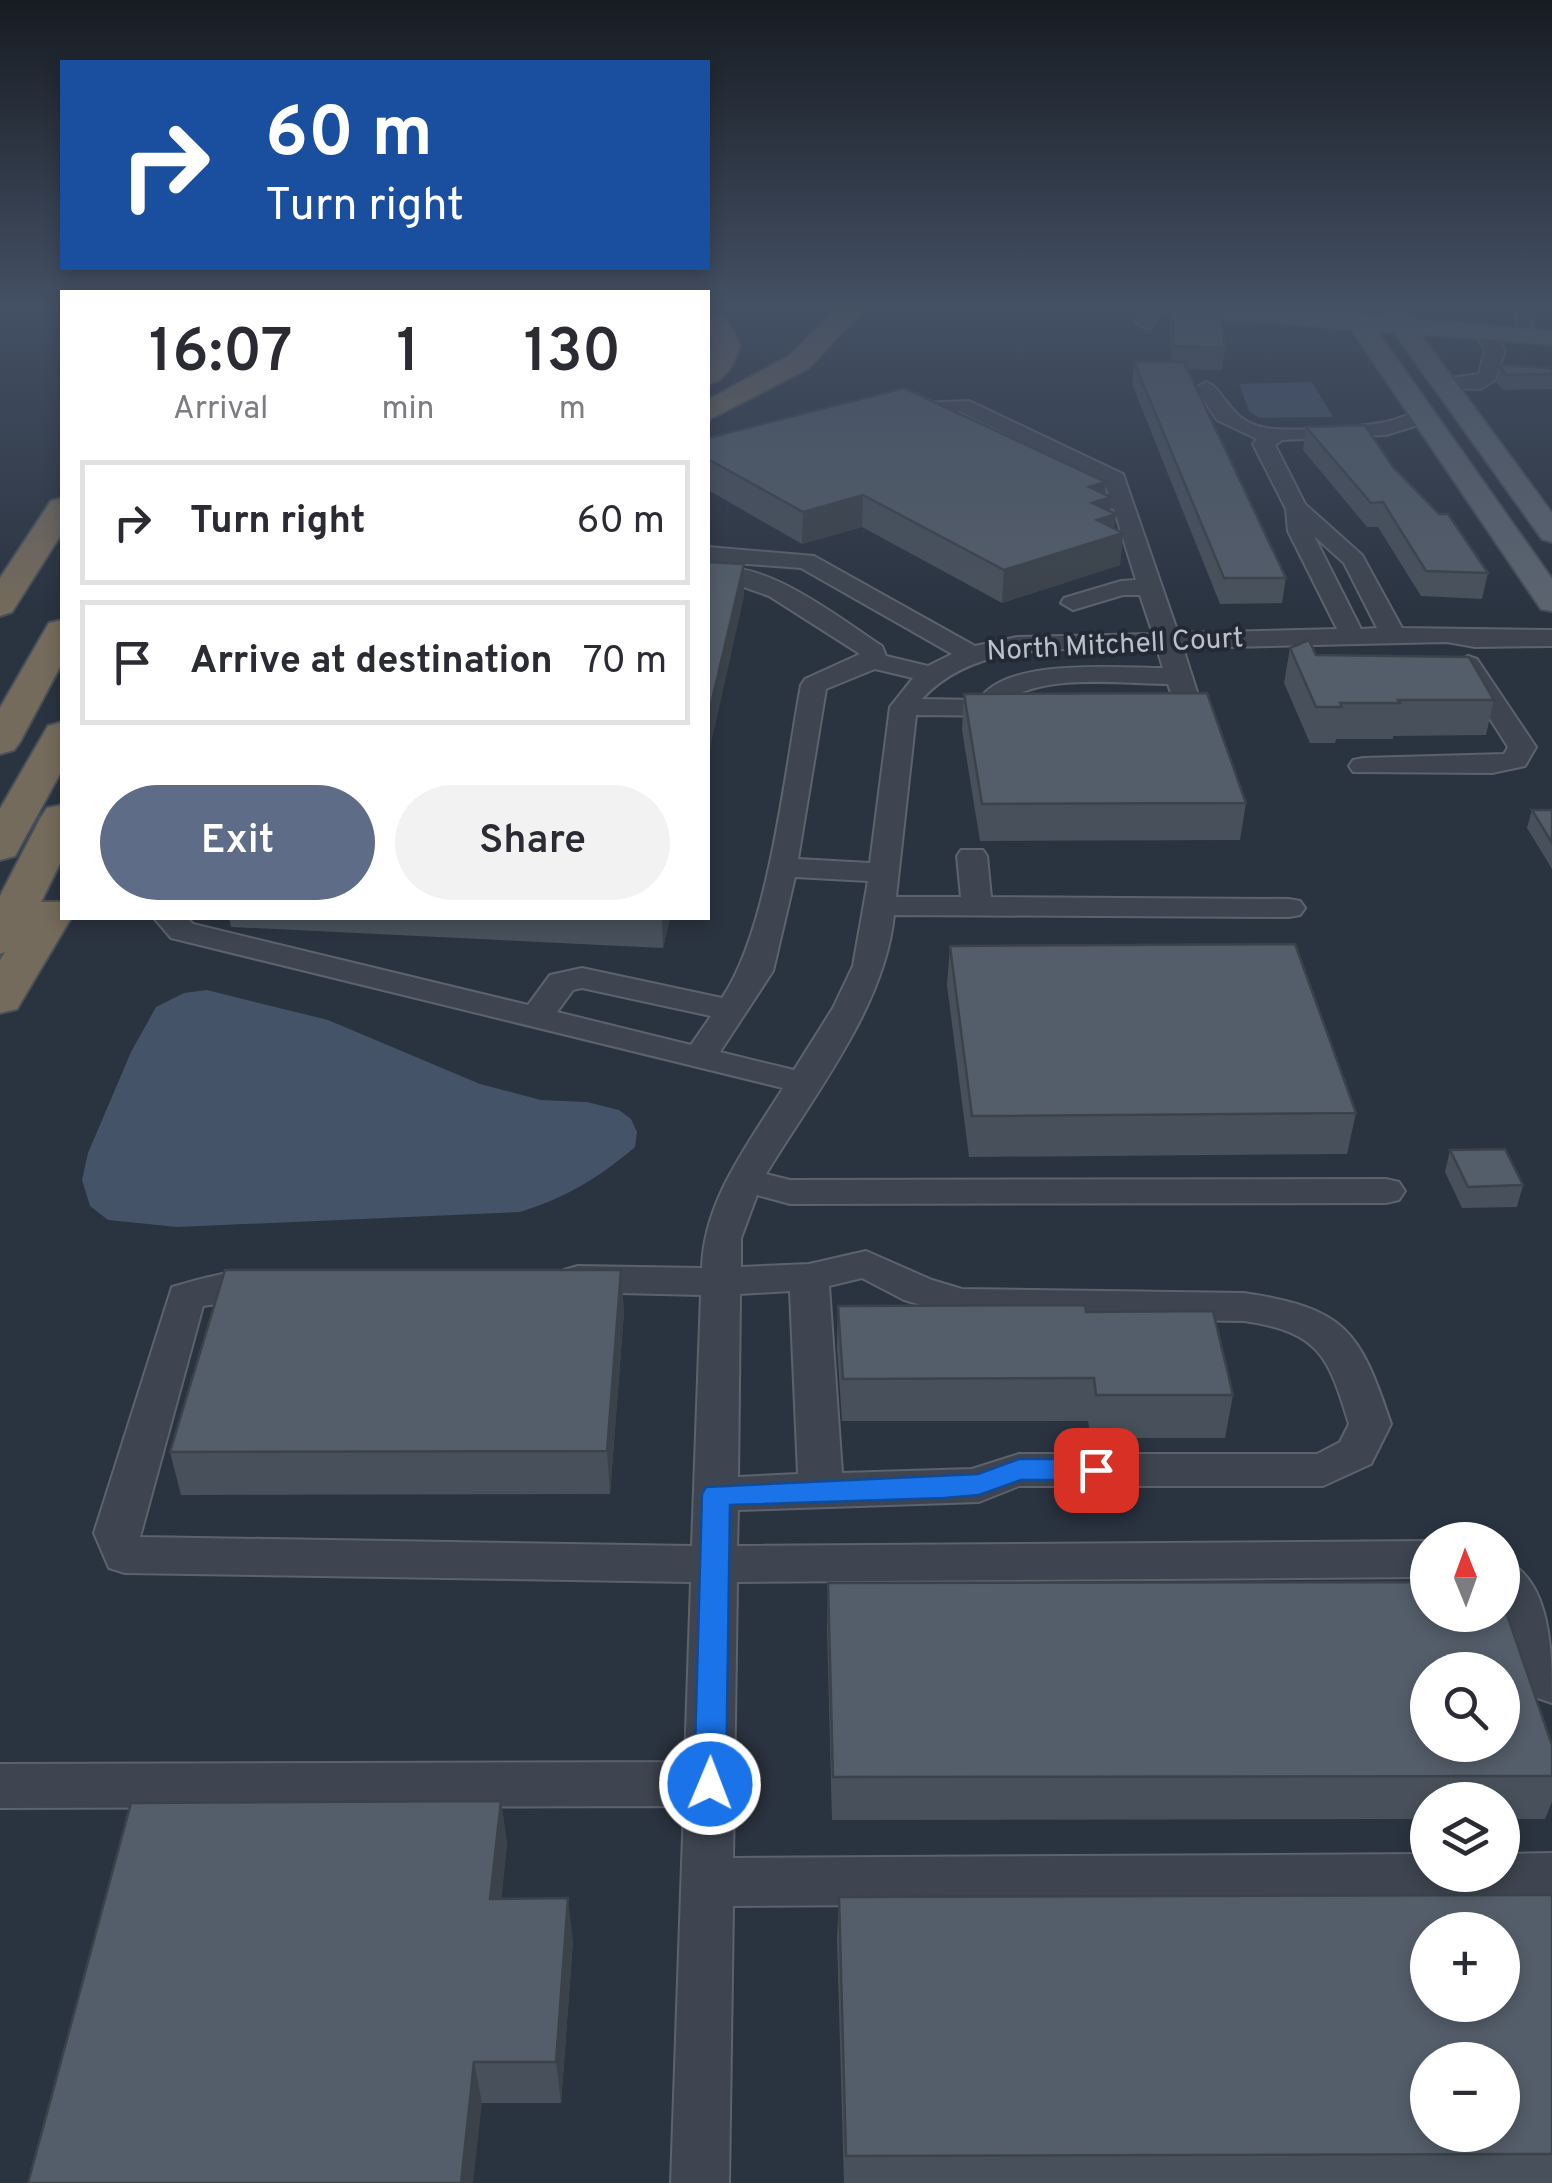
<!DOCTYPE html>
<meta charset="utf-8">
<style>
:root{--surface:#fff;--page:#f2f2f3;--text:#2b2b33;--muted:#7c7c81;--line:#e1e1e2;--accent:#5e6c87}
body{margin:0;font-family:Overpass,sans-serif;background:var(--page);color:var(--text);height:100vh;display:flex;flex-direction:column;font-size:38px;white-space:nowrap}
*{box-sizing:border-box;margin:0}
p{font-size:32px;color:var(--muted)}
.icon{flex:none;width:55px;height:55px;fill:none;stroke:currentColor;stroke-width:2;stroke-linecap:round;stroke-linejoin:round}
.map{position:relative;flex:1;overflow:hidden}
.sheet{position:absolute;left:60px;top:290px;width:650px;height:630px;display:flex;flex-direction:column;background:var(--surface);border-radius:0px;box-shadow:0 5px 15px #0003}
.sheet>*{flex:none}
.guide{position:absolute;left:60px;top:60px;width:650px;height:210px;border-radius:0px;box-shadow:0 5px 15px #0003;background:#1a4fa0;color:#fff;overflow:hidden}
.needle{width:65px;rotate:359deg}
.buttons{position:absolute;left:1410px;top:1522px;display:grid;gap:20px}
.buttons a{display:grid;place-items:center;width:110px;height:110px;border-radius:50%;background:var(--surface);box-shadow:0 5px 15px #0003;font-size:50px}
.pin{position:absolute;display:grid;place-items:center;width:85px;height:85px;color:#fff;margin:-42px;border-radius:20px;box-shadow:0 5px 15px #0006}
.me{position:absolute;width:110px;margin:-55px;rotate:1deg;stroke-linejoin:round;filter:drop-shadow(0 0 8px #0008)}
.turn{display:flex;align-items:center;gap:35px;height:210px;padding:0 40px;font-size:45px}
.turn .icon{width:130px;height:130px;stroke-width:2.5}
.turn b{display:block;font-size:70px;line-height:85px}
.eta{display:flex;justify-content:space-evenly;align-items:center;height:170px;text-align:center}
.eta b{font-size:60px;font-weight:600;line-height:70px}
.primary-button{display:flex;gap:20px;margin-top:auto;padding:20px 40px}
.primary-button a{flex:1;height:115px;border-radius:60px;background:var(--accent);color:#fff;font-size:40px;font-weight:600;line-height:115px;text-align:center}
.primary-button a+a{background:var(--page);color:var(--text)}
ul{padding:0;list-style:none}
li{display:flex;align-items:center;gap:30px;height:125px;margin:0 20px 15px;padding:0 20px;border:5px solid var(--line);border-radius:0px}
li div{flex:1}
li b{display:block;font-size:38px}
li em{font-style:normal}
.map>svg:first-child{display:block}
.water{fill:#445368}
.lines{fill:none;stroke-linecap:round;stroke-linejoin:round}
.minor-casing{stroke:#5c636d;stroke-width:4}
.major-casing{stroke:#484e59;stroke-width:4}
.highway-casing{stroke:#49505a;stroke-width:4}
.minor{fill:#3e4550;fill-rule:evenodd}
.major{fill:#5c6570;fill-rule:evenodd}
.highway{fill:#756b5c;fill-rule:evenodd}
.wall{fill:#48515b}
.shaded-wall{fill:#3b424a}
.building{fill:#545e6a;stroke:#3b424a;stroke-width:2.5;fill-rule:evenodd}
.route{fill:#1a73e8;stroke:#114b97;stroke-width:2.5}
.labels{text-anchor:middle;dominant-baseline:central;stroke-width:8;stroke-linejoin:round;paint-order:stroke}
.street-label{font-size:28px;fill:#bbc1ca;stroke:#232a35}
</style>
<div class="map">
<svg width="1552" height="2183" viewBox="0 0 1552 2183">
<rect width="100%" height="100%" fill="#2a3340"/>
<!-- water -->
<path class="water" d="M1312,382L1333,417L1259,418L1249,411L1239,384Z
M207,990L328,1020L480,1084L541,1100L587,1102L619,1110L631,1119L637,1132L635,1147C599,1178 565,1198 520,1212L177,1227L108,1220L90,1206L82,1180L88,1153L131,1052L156,1007L184,993Z"/>
<g class="lines">
<!-- minor casing -->
<g class="minor-casing">
<path id="minor" d="M1146,308H1164L1152,326L1145,328L1136,322Z
M1517,308H1535L1532,327H1518Z
M1486,331L1493,333L1505,350L1495,380L1480,389L1436,388V380L1479,374L1485,350L1477,337Z
M1206,382C1225,388 1227,421 1266,428C1287,432 1364,427 1385,422C1401,419 1415,409 1431,413L1434,417L1431,421L1386,435L1282,440L1275,445L1305,504L1362,555L1402,628L1552,630V646L1475,647L1447,642L1183,648L1199,698L1187,711L1140,713L1136,707L1140,701L1172,696L1168,684C1123,684 1046,673 1008,700L1021,702L1025,708L1012,716L916,715L896,897H961L957,856L961,850H983L987,856L991,897L1289,899L1300,901L1305,908L1300,915L1289,917L894,915C885,1007 813,1096 766,1174L790,1180L1386,1179L1399,1182L1405,1191L1399,1200L1386,1203L790,1204L757,1195L741,1238V1267L809,1264L866,1251L932,1280L962,1289L1244,1293C1345,1308 1360,1330 1391,1424L1371,1464L1323,1486H1019L979,1502L738,1510L737,1546L1428,1541V1577L737,1582L733,1858L1428,1854V1875H1502V1854L1552,1853V1901L733,1906L729,2183H671L684,1806L0,1808V1764L685,1762L691,1582L125,1573L109,1568L94,1533L172,1287C207,1277 244,1265 280,1275L286,1285L280,1295L203,1306L140,1537L692,1546L701,1295L578,1292L564,1288L558,1279L564,1270L578,1266L702,1268C704,1200 748,1145 783,1088L171,938L154,918H187L193,924L528,1005L550,975L582,968L722,998C769,929 785,771 801,685L805,679L860,654L769,596L735,584L708,580V568C765,558 836,616 882,646L886,656L928,666L952,654L801,568L708,561V547L814,556L975,646L1017,637L1153,634L1140,595H1123L1073,610L1061,603L1064,598L1121,581L1136,580L1114,509L1097,507L1058,485L1069,478L1109,496L1105,483L959,411L938,413L951,424L941,430L908,409L918,403L969,401L1123,474L1178,633L1337,629L1288,531L1286,509L1253,444L1257,439L1217,420L1196,388ZM1314,536L1344,563L1377,628L1361,629ZM1157,649L1163,668C1118,668 1006,657 979,700L922,699C980,636 1078,651 1157,649ZM875,669L913,678L890,707L870,863L798,859L826,689ZM795,877L868,881L853,966L833,1008L794,1070L720,1052L773,971ZM582,988L711,1016L691,1045L557,1012L573,990ZM862,1278L904,1300L962,1317L1244,1321C1319,1332 1328,1355 1349,1424L1340,1442L1317,1454H1019L972,1469L842,1473L829,1286ZM790,1291L798,1474L738,1477L740,1294Z
M1468,656L1477,659L1536,747L1525,766L1492,773L1353,772L1349,766L1353,760L1363,758L1504,754L1508,747L1455,664Z
M1502,1559C1552,1578 1552,1654 1552,1703L1535,1697L1502,1613Z"/>
</g>
<!-- major casing -->
<g class="major-casing">
<path id="major" d="M1171,308H1268L1341,314L1337,308H1361L1366,316L1383,317L1378,308H1400L1409,319L1552,331V345L1420,334L1552,513V542L1542,539L1394,332L1377,331L1552,579V611L1541,609L1351,329L1183,315Z"/>
</g>
<!-- highway casing -->
<g class="highway-casing">
<path id="highway" d="M837,308H865L809,368L708,420V400L789,356Z
M708,311C726,316 734,329 740,346C734,363 727,380 708,384V359L712,346L708,333Z
M62,498V533L12,612L0,616V578L51,501Z
M62,620V663L20,742L14,750L0,754V708L49,623Z
M62,722V770L15,856L0,860V809L48,726Z
M62,805V859L41,902H62V918H71L17,1009L0,1013V960L5,952L0,954V896L41,817L47,808Z"/>
</g>
<!-- minor -->
<use href="#minor" class="minor"/>
<!-- major -->
<use href="#major" class="major"/>
<!-- highway -->
<use href="#highway" class="highway"/>
</g>
<!-- wall -->
<path class="wall" d="M1172,308L1225,348L1222,370L1188,369L1286,578L1282,603L1220,604L1132,384L1134,362H1171L1170,325Z
M1500,367L1552,370V389L1503,390L1496,382Z
M1306,427L1488,573L1482,599L1421,596L1378,527H1367L1303,450Z
M708,438L1106,482L1105,495L1109,511L1116,514L1114,528L1123,533L1120,565L1002,603L862,527L802,544L708,490Z
M1290,648L1494,700L1486,735L1393,736V739H1336L1335,743H1310L1284,683Z
M964,694L1246,803L1240,840L980,841L962,730Z
M1532,810H1552V869L1527,828Z
M229,918H670L663,948L231,927Z
M950,946L1356,1113L1347,1154L969,1157L947,985Z
M1450,1150L1523,1185L1517,1207L1462,1208L1445,1172Z
M621,1270L624,1312L610,1494L181,1495L170,1452Z
M838,1306L1086,1312L1233,1395L1225,1438H1091L1088,1421H842L837,1348Z
M828,1583L1552,1776V1802L1545,1819H1502V1800H1428V1819L832,1820L827,1626Z
M501,1801L507,1844L501,1899L573,1941L561,2103H482L28,2183Z
M1552,1895V2183H844L837,1939L839,1897Z"/>
<!-- shaded-wall -->
<path class="shaded-wall" d="M1106,482L1104,499L1111,497L1109,516L1116,514L1113,536L1123,533L1120,565L1002,603L1004,570L1089,487Z
M863,495L862,527L802,544L803,512Z
M744,564V597L708,757V717Z
M662,918H670L663,948Z
M621,1270L624,1312L610,1494L607,1451Z
M501,1801L507,1844L497,1941L490,1899Z
M568,1898L573,1941L561,2103L556,2062Z
M474,2062L482,2103L473,2183H461Z"/>
<!-- building -->
<path class="building" d="M1172,308H1220L1225,348L1174,346Z
M1134,362H1184L1286,578H1224Z
M1502,365L1550,368L1552,370V374L1506,375L1500,367Z
M904,388L1106,482L1089,487L1111,497L1092,503L1116,514L1097,520L1123,533L1004,570L863,495L803,512L708,459V438Z
M1365,425L1393,467L1439,514H1448L1488,573L1426,571L1383,502L1371,503L1306,427Z
M708,562L744,564L708,717Z
M1309,640L1316,655L1469,657L1494,700H1398L1400,703H1340L1342,707H1316L1290,648Z
M1207,693L1246,803L982,804L964,694Z
M1532,810H1552V843Z
M1295,944L1356,1113L972,1116L950,946Z
M1505,1149L1523,1185L1468,1187L1450,1150Z
M225,1270H621L607,1451L170,1452Z
M1085,1305L1086,1312L1213,1311L1233,1395H1096L1094,1378L843,1379L838,1306Z
M1428,1582V1615H1502V1600L1552,1745V1776L833,1777L828,1583ZM1428,1670H1502V1745H1428Z
M501,1801L490,1899L568,1898L556,2062H474L461,2183H28L131,1803Z
M1552,1895V2154L846,2156L839,1897ZM1428,1930H1502V2005H1428ZM1428,2060H1502V2135H1428Z"/>
<!-- sky -->
<linearGradient id="sky" x2="0" y2="1"><stop stop-color="#171c23"/><stop offset="0.5" stop-color="#445064"/><stop offset="1" stop-color="#445064" stop-opacity="0"/></linearGradient>
<rect width="1552" height="613" fill="url(#sky)"/>
<!-- route -->
<path class="route" d="M1019,1459H1096L1105,1462L1110,1470L1105,1477L1096,1480H1021L979,1495L944,1498L730,1505L726,1784L722,1794L710,1798L699,1794L694,1784L702,1494L706,1487L978,1474Z"/>
<g class="labels">
<!-- street labels -->
<g class="street-label">
<text transform="translate(1115 646) rotate(-3)">North Mitchell Court</text>
</g>
</g>
</svg>
<div class="buttons">
<a><svg class="needle" viewBox="-14 -14 28 28"><path d="M0-13l5 13h-10z" fill="#e53935"/><path d="M0 13l5-13h-10z" fill="#7c7c81"/></svg></a>
<a><svg class="icon" aria-label="search" viewBox="0 0 24 24"><circle cx="10" cy="10" r="6"/><path d="M15 15l6 6"/></svg></a>
<a><svg class="icon" aria-label="layers" viewBox="0 0 24 24"><path d="M12 4l9 5-9 5-9-5zM3 14l9 5 9-5"/></svg></a>
<a>+</a>
<a>−</a>
</div>
<div class="pin" style="left:1096px;top:1470px;background:#d93025"><svg class="icon" aria-label="arrive" viewBox="0 0 24 24"><path d="M6 21V4h12l-3 4 3 4H6"/></svg></div>
<svg class="me" style="left:710px;top:1784px" viewBox="-20 -20 40 40"><circle r="17" fill="#1a73e8" stroke="#fff" stroke-width="3"/><path d="M0-11L8 9 0 5-8 9z" fill="#fff"/></svg>
<div class="guide">
<div class="turn"><svg class="icon" aria-label="right" viewBox="0 0 24 24"><path d="M7 20v-9h11M14 6l5 5-5 5"/></svg><div><b>60 m</b>Turn right</div></div>
</div>
<section class="sheet">
<div class="eta">
<div><b>16:07</b><p>Arrival</p></div>
<div><b>1</b><p>min</p></div>
<div><b>130</b><p>m</p></div>
</div>
<ul>
<li><svg class="icon" aria-label="right" viewBox="0 0 24 24"><path d="M7 20v-9h11M14 6l5 5-5 5"/></svg><div><b>Turn right</b></div><em>60 m</em></li>
<li><svg class="icon" aria-label="arrive" viewBox="0 0 24 24"><path d="M6 21V4h12l-3 4 3 4H6"/></svg><div><b>Arrive at destination</b></div><em>70 m</em></li>
</ul>
<div class="primary-button"><a>Exit</a><a>Share</a></div>
</section>
</div>
